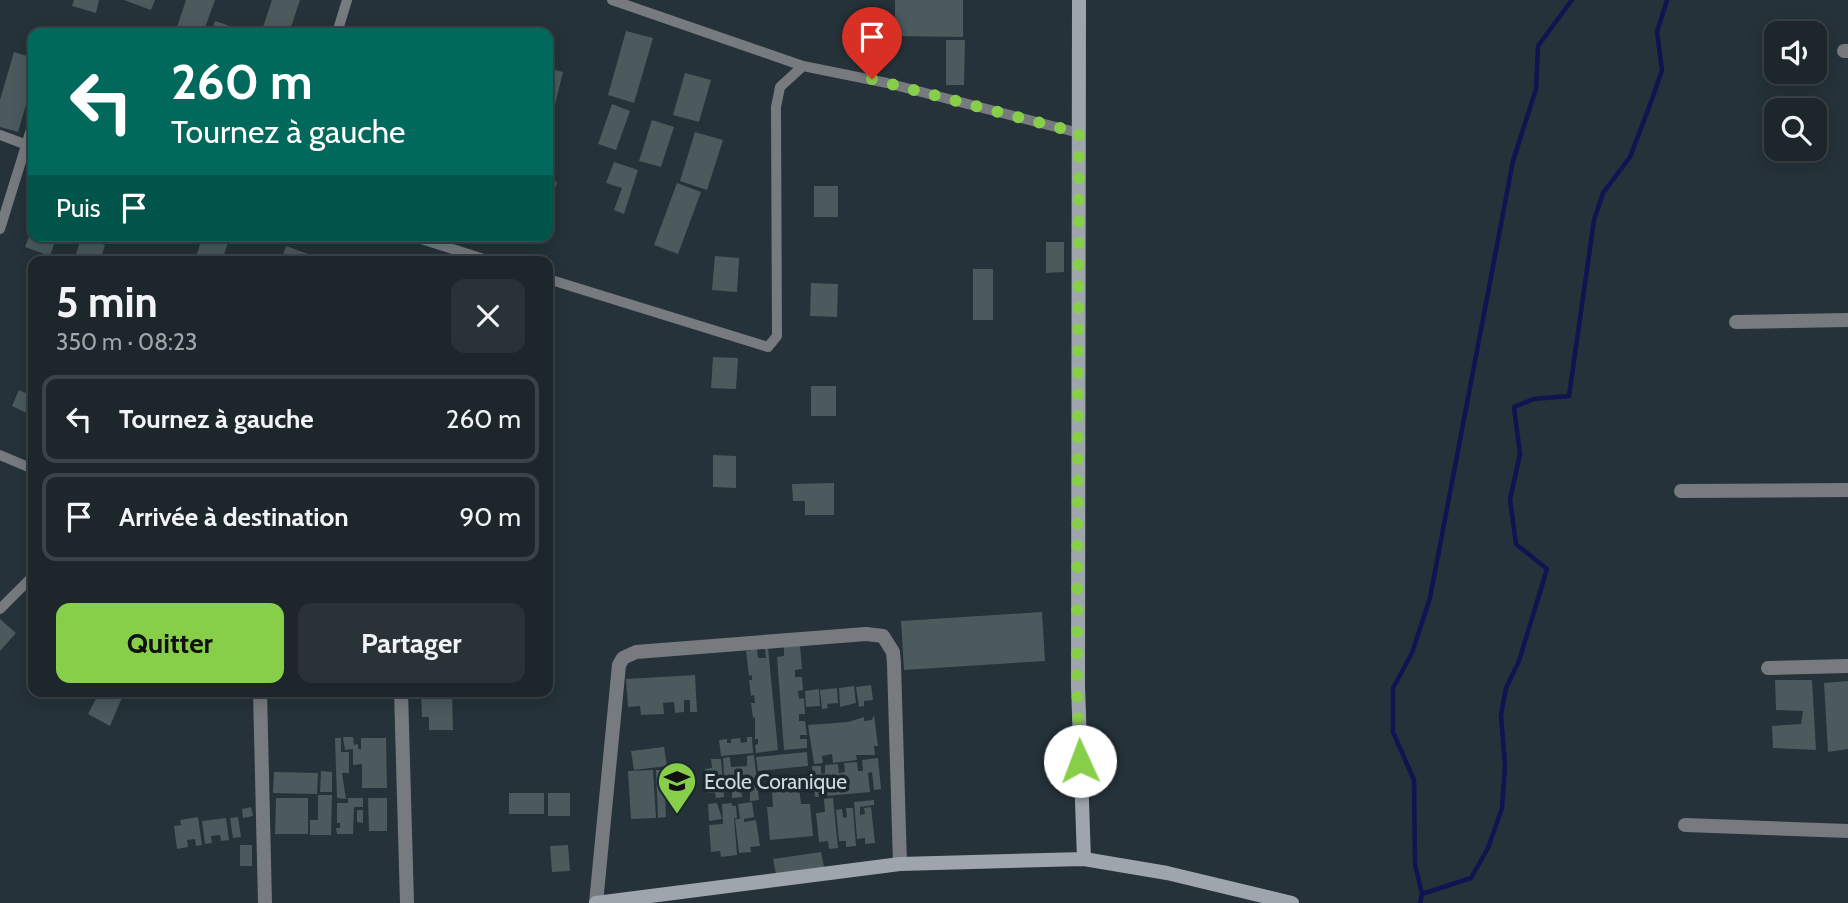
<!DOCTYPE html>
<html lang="fr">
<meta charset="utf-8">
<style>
:root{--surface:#1c262b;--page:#293237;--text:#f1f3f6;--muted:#a0a5a9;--line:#3a4347;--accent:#88cf49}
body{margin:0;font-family:Cabin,sans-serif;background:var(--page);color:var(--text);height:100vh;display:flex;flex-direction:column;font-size:26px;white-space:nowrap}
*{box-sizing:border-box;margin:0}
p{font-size:23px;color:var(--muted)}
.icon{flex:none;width:38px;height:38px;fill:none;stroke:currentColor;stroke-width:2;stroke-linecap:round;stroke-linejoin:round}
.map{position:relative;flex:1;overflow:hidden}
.side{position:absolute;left:28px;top:256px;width:525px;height:441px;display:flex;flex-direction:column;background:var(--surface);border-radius:14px;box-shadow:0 4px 18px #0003,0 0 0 2px var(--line)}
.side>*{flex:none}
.banner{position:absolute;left:28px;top:28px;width:525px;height:214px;border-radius:14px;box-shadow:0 4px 18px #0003,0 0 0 2px var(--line);background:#00695c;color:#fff;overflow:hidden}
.fabs{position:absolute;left:1764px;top:21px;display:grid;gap:14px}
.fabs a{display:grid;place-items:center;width:63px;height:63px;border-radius:14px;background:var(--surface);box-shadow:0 4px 18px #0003,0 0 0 2px var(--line);font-size:35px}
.pin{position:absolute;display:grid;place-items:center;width:60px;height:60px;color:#fff;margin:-72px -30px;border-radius:50% 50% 50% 0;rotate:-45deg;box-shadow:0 0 7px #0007}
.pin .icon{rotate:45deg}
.me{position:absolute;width:77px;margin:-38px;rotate:358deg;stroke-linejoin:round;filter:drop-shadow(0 0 5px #0008)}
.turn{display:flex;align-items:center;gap:24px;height:147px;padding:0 28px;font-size:32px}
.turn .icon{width:91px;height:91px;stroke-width:2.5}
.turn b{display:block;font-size:49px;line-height:60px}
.then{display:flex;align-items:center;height:66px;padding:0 28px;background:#0003;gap:14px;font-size:26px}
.round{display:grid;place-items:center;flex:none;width:74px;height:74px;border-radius:14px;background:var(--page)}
.headline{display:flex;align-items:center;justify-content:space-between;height:119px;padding:0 28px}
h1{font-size:42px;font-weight:700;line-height:52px}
.primary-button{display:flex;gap:14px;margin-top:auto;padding:14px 28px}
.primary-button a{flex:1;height:80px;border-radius:14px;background:var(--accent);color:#111;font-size:28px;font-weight:700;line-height:80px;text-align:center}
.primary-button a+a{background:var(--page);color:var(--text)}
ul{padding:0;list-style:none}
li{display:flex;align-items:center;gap:21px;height:88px;margin:0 14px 10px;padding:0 14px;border:4px solid var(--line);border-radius:14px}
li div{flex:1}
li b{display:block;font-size:26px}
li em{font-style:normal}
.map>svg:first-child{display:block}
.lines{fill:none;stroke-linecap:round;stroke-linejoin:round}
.stream{stroke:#101451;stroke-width:4.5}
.building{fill:#4a5a5d}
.lane{stroke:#777b80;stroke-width:10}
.street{stroke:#777b80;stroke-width:14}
.secondary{stroke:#9ea5ad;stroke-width:14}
.route{stroke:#88cf49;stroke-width:12;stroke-dasharray:0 21.6}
.labels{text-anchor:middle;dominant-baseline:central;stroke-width:7;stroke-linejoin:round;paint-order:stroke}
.poi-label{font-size:21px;fill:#d1d9dd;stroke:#1c282f;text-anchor:start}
</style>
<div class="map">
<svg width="1848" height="903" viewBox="0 0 1848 903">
<rect width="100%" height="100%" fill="#253239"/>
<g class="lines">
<!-- stream -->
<path class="stream" d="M1422,894L1471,878L1488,848L1502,808L1505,766L1501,715L1506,688L1519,661L1547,569L1516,544L1510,500L1520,454L1514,407L1534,399L1569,396L1594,220L1603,193L1630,157L1651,102L1662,70L1657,32L1667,0
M1420,903L1422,894L1415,864L1414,780L1393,732V688L1412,653L1430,598L1513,161L1536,89L1538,46L1572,0"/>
</g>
<!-- building -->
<path class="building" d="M74,0H99L96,13L72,6Z
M124,0H155L151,10Z
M186,0H215L203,33L176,30Z
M272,0H300L289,33H261Z
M895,0H963V37L895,36Z
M215,21L242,30L240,33H211Z
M626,31L653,38L634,103L608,95Z
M946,40H965L964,85H946Z
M14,52L33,58V81L18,132L0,127V100Z
M548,68L563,72L552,117L548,115Z
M685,73L711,80L699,122L673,115Z
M612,104L630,111L616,150L598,144Z
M652,120L674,127L661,167L639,161Z
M695,132L723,140L707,190L680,181Z
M614,162L638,170L624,214L614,210L622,188L606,183Z
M548,180L557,182L552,199L548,198Z
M677,183L701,192L678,254L654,245Z
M814,186H838V217H814Z
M33,226V236H57L50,256L25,247Z
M203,236L228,242L222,261L195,259Z
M81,238L105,245L100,261H74Z
M1046,242H1064V272L1046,273Z
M286,246L308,254L305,261H281Z
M715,256L739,258L737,292L712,290Z
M973,269H993V320H973Z
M811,283L838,284L837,317L810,316Z
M713,357L738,358L736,389L711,388Z
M811,386H836V416H811Z
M19,390L33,396V416L12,406Z
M713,455L736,456V488L713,487Z
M834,483V515H805V501H793L792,484Z
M1042,612L1045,661L904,670L901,621Z
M0,619L16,633L0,651Z
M800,646L802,669L795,670V677H802L803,690L798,691L799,699L804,698L805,714H799V721H805L807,735H800V739H807V748L784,750L777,657L784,656V647Z
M768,648L778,750L756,753L755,745L758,744V739H755V717L753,718L751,703H755L754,695L751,696L749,680H752V675L749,676L746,651L757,649L758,658H766L765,649Z
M695,675L697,712H690V700H684V712L675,713L674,702L663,703L664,714L641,715L640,706L628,707L626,679Z
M1775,680H1812L1816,750L1773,748L1772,726L1801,724L1803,711L1776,710Z
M1848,681V749L1828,752L1824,683Z
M871,685L873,700L864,701V706L859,707L856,687Z
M854,686L856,703L840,707L839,688Z
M837,688L838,703L827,704L828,708L822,709L820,690Z
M819,689L820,706L806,707L805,691Z
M100,691H115L123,695L110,726L88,714Z
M421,691H452L453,730H429V717H422Z
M874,715L878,746H874L875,755H856L857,760L833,763L832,754L822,756L823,763L814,764L808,725L848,722L864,717V721L872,720Z
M343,737H353L354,745L358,744V749H361V738H386L387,788H362V764L353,765V749L345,750Z
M747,737H752L753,753L721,756L719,740L727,739V743H731V739L740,738L741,743L747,742Z
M335,738H341V752H349V773H342L346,799L337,798Z
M664,747L667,766L634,770L631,751Z
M807,752L808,766L758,771L756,757Z
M754,755L759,800L750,801V788L741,789L742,797L732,798V790H725L723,758L730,757L731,767L747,766V756Z
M878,758L881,789L874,790L872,772L868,773L870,792L815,797L812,766H821V774L825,773V765L838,764L839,773L845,772L844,763L857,762L858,771H863L862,760Z
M711,759H721L724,797L716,798L715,793H707L705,769L712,768Z
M653,770L656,818L631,819L628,771Z
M656,770H664L666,817L658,818Z
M321,771L332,772V792H320Z
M274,772L318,773L317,794L273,793Z
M799,787L801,804H810L813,836L770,840L767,807H773L772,790Z
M509,793H544V814H509Z
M548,793H570V816H548Z
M318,795H332L331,835H310V820H318Z
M276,798H308V834H275Z
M348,798H363V807H354L353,834H337L336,828H340V823H337V803H348Z
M368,798H387V831H369Z
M833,798L838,848L829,849L828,841L819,842L816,813L825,812L824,799Z
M874,800V805L860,807V815L865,814L864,808L871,807L875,843L865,844V838L857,839L854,802Z
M752,802L754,817L744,819V822L756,820L760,846L750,847L751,852L739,853L735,819H740L738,804Z
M717,803L722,819L709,821L708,804Z
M732,803V806H736L737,818H734L737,855L721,857L720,851L711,852L709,825L723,824L722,804Z
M251,807L253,816L243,818L242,809Z
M846,808H853L856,846L846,847V841H839L836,810L842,809L843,818L847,817Z
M357,810H363V823L357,822Z
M198,817L202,845L196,846L195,839L187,840L188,847L177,849L174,826L181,825L180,820Z
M238,817L241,837L233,838L230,818Z
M226,818L229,840L221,841L220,835L211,836L212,843L205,844L202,821Z
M240,845H252V866H240Z
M568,845L570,871L552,872L550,846Z
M821,852L824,867L776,874L773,859Z"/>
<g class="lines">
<!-- lane -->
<path class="lane" d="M612,0L803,66L887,83L1079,133
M337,33L347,0
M0,135L27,145
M0,229L33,123
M412,236L490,261
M548,279L768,347L777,336L776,107L780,87L803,66
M0,455L33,469
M0,609L33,576"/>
<!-- street -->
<path class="street" d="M1844,51H1848
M1736,322L1848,320
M1681,491L1848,490
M1768,668L1848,666
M260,691L265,903
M401,691L407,903
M1685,825L1848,831
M596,903L619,665L623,658L636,652L866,634L883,636L893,652L894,664L900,864"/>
<!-- secondary -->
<path class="secondary" d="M1079,0L1078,686L1084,859
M596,903L900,864L1084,859L1167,873L1292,903"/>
</g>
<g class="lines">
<!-- route -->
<path class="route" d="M872,79L1079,133L1077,686L1080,761"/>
</g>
<!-- icons -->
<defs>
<g id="school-pin" transform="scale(2.0125)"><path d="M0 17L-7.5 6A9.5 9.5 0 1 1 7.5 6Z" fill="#88cf49" stroke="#1c282f"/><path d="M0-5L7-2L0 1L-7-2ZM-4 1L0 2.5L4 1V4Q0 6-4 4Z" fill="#111"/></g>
</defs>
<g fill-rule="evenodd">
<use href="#school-pin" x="677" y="781"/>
</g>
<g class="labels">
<!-- poi labels -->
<g class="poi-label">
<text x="704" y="781">Ecole Coranique</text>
</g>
</g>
</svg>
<div class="fabs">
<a><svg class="icon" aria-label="sound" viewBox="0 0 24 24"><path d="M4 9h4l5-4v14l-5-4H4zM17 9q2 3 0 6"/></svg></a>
<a><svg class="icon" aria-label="search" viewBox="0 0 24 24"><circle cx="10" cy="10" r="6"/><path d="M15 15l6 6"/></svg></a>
</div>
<div class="pin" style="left:872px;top:79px;background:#d93025"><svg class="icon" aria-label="arrive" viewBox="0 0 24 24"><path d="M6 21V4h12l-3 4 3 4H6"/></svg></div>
<svg class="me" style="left:1080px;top:761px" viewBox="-20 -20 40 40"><circle r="19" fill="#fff"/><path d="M0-13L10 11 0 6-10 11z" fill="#88cf49"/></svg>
<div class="banner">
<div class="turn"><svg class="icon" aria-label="left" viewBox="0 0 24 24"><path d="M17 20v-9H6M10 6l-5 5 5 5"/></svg><div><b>260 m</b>Tournez à gauche</div></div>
<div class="then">Puis<svg class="icon" aria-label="arrive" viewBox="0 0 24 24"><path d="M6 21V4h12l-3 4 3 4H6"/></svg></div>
</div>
<section class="side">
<div class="headline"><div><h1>5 min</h1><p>350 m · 08:23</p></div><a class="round"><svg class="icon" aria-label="close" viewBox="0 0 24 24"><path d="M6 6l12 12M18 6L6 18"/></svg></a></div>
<ul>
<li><svg class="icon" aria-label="left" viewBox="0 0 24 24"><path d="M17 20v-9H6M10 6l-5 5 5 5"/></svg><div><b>Tournez à gauche</b></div><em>260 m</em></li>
<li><svg class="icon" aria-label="arrive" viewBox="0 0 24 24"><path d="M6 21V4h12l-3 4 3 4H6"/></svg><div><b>Arrivée à destination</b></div><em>90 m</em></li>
</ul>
<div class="primary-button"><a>Quitter</a><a>Partager</a></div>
</section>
</div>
